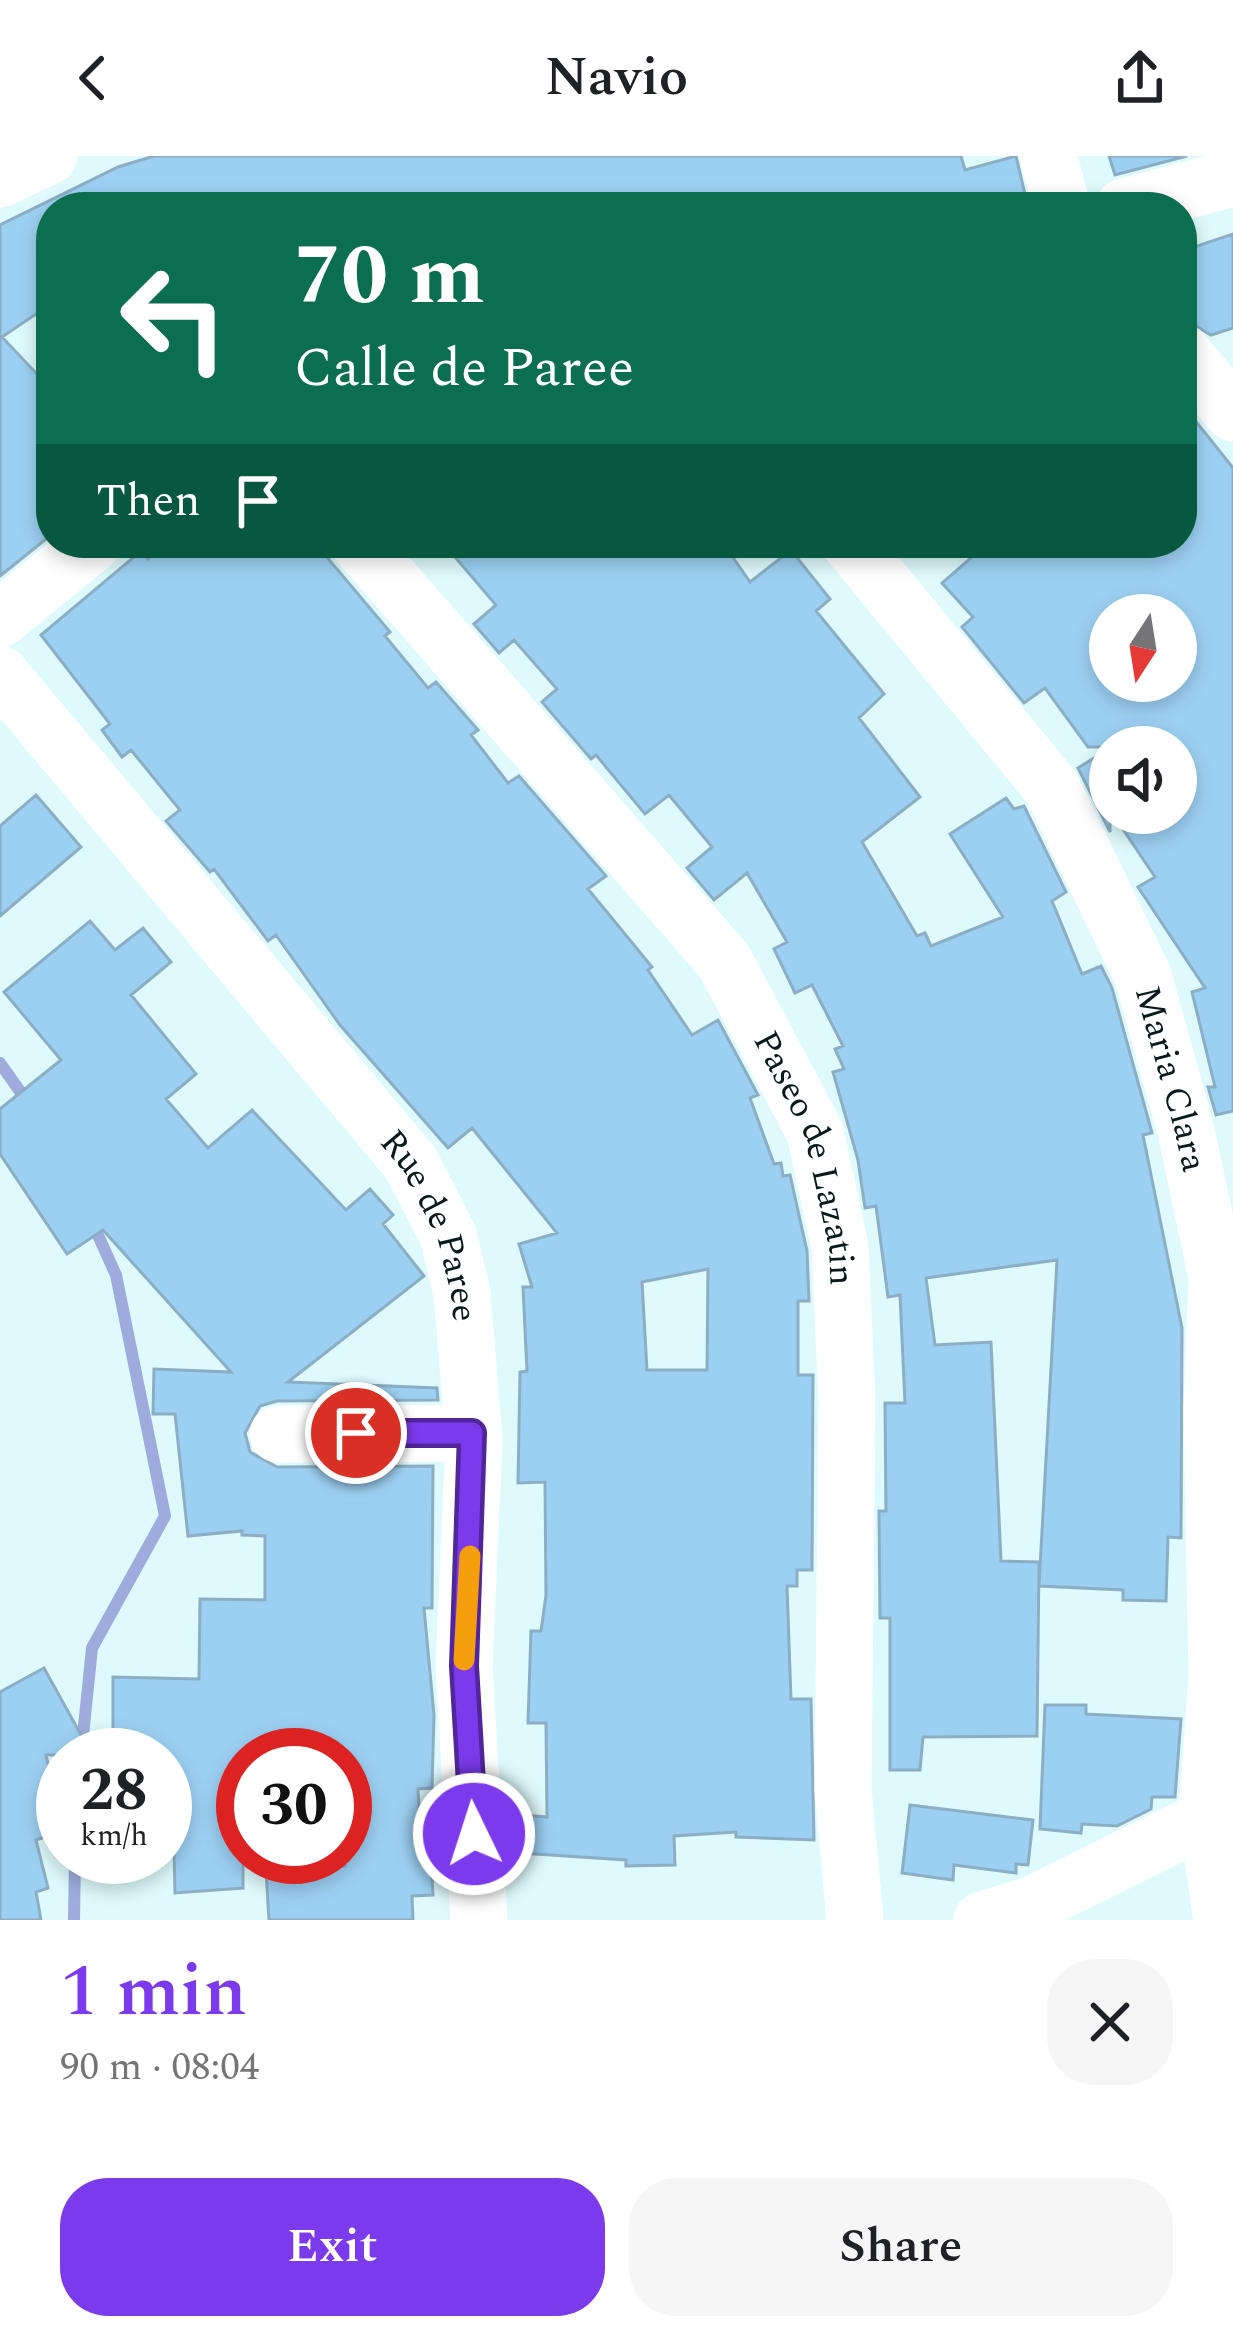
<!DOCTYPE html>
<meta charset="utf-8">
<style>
:root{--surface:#fff;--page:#f6f6f6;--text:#202124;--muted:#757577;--accent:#7c3aed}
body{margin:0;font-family:Spectral,serif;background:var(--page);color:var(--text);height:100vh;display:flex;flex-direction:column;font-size:45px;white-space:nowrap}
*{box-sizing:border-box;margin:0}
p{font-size:39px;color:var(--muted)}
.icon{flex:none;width:66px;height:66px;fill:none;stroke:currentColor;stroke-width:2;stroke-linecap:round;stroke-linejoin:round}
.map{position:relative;height:1764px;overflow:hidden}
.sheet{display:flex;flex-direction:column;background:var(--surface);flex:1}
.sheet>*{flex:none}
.guide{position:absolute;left:36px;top:36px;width:1161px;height:366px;border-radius:48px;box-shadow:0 6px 18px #0003;background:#0b6e4f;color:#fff;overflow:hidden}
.needle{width:78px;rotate:192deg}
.fabs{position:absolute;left:1089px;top:438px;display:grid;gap:24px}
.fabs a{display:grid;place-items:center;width:108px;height:108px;border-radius:50%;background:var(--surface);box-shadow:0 6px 18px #0003;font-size:60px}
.speed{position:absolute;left:36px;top:1572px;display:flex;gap:24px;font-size:60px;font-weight:700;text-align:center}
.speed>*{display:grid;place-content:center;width:156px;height:156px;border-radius:50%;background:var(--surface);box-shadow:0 6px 18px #0003;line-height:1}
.speed small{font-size:30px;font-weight:400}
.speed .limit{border:18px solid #d22;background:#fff;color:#111}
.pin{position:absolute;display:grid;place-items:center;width:102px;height:102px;color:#fff;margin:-51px;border:6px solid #fff;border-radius:50%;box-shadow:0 3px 12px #0007}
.me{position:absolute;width:132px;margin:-66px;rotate:356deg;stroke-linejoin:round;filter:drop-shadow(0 0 9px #0008)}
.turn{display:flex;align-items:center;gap:42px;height:252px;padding:0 60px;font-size:54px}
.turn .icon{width:156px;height:156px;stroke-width:2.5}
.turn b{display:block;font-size:84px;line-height:102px}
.then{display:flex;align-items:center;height:114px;padding:0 60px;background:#0003;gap:24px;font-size:45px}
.round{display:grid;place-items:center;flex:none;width:126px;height:126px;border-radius:48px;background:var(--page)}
.summary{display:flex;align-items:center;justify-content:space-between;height:204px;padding:0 60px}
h1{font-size:72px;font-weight:600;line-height:90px;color:var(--accent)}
.button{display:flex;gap:24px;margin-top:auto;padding:24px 60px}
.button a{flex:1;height:138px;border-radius:48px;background:var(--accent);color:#fff;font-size:48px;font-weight:600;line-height:138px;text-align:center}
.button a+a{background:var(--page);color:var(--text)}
header{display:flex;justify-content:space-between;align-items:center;height:156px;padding:0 60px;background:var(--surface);font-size:54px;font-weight:600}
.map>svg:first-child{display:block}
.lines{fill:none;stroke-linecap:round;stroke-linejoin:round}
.stream{stroke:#9dacdc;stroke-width:12}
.building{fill:#9cd0f2;stroke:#8caec4;stroke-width:3;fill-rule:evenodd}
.minor{stroke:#fff;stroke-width:57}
.route-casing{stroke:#51269a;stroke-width:30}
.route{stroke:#7c3aed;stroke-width:21}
.slow{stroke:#f59e0b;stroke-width:21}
.labels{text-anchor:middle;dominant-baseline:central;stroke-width:9;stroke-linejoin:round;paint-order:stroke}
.street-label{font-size:36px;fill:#081b1c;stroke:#fff}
</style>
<header><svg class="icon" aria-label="back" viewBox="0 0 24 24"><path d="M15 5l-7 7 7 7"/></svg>Navio<svg class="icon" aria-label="share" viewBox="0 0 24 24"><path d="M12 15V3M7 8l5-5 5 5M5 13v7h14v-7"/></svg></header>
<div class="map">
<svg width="1233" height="1764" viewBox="0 0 1233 1764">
<rect width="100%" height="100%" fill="#defafc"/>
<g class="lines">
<!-- stream -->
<path class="stream" d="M0,907L29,948
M81,1599L92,1492L165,1360L116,1119L92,1066
M74,1764L75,1701"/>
</g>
<!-- building -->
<path class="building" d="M154,0H961L965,14L1016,0L1028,51H51V148L2,181L51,233V379L0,420V69L118,11Z
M1109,0H1187L1115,19Z
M1233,78V172L1211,179L1186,164L1182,95Z
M1182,248L1233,312V955L1216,959L1208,931H1215L1192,836L1205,832L1138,731L1155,721L1112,657H1176V591H1088L1045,532L1024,547L962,471L973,461L942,427L988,387H1182ZM1110,459H1176V525H1110Z
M167,387H315L390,476L385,480L428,532L436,526L478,574L471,579L508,627L519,620L606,720L588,733L652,811L648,814L692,879L718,864L758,939L750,942L774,1008L781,1007L783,1020L790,1019L807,1095L809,1145H798V1219H813L812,1414H797V1430H787L791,1543H811L814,1684L736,1681V1676L674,1680L675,1709L626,1710V1704L521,1697L523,1659L547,1661L546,1567H528L531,1475H541L546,1439L545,1326L518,1327L520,1216L527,1215L523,1131H532L519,1088L557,1077L472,972L448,992L340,869L276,779L268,785L214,713L210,716L166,665L180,654L131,594L122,601L102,574L110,568L41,479L141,395L148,403ZM708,1113L707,1214H647L642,1126Z
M443,387H723L750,426L791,394L830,443L816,455L884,538L859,562L920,641L862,686L917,780L925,777L931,790L1003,761L950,678L1006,642L1014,653L1024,650L1066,736L1052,745L1082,818L1101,810L1112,832L1152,977L1143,979L1182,1172L1181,1382L1168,1381L1166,1445L1123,1444V1434L1039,1430L1057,1104L926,1122L935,1189L991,1186L1001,1405L1039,1406L1037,1580L923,1581L920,1614H890V1462H880L879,1355H886L885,1247H905L900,1139L888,1141L876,1050L865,1052L858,1004L833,916L844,913L835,893L843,890L812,829L795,837L774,793L787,786L747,717L714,744L687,712L712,691L669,639L645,658L596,599L591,603L542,546L557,533L514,484L499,497L474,468L496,449Z
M1110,592V676L1078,612Z
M36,639L81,691L0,760V670Z
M90,765L115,794L143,772L171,806L131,839L196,918L166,943L208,992L252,954L346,1054L370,1033L393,1059L383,1068L424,1120L288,1226L437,1232L438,1244L277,1245L260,1250L245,1277L250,1296L277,1311L433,1310L432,1452H424L434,1559L432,1632L418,1633L422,1706L431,1705L433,1739L412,1740L413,1764H269L266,1715L345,1710V1599H243V1732L175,1737L174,1695H165V1599H113V1521L199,1523L200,1443L265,1444V1380L242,1379V1375L188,1380L175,1258H153L154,1213L231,1216L103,1074L67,1098L0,998V953L61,904L4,836Z
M44,1512L92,1599H46L63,1675L36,1684L48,1732L36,1736L41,1764H0V1536Z
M1045,1549H1086V1558L1181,1563L1175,1641H1152L1151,1653L1117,1670L1082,1668L1081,1677L1040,1673Z
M910,1649L1033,1664L1028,1709L1016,1708V1717L954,1709L953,1724L902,1717Z"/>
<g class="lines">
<!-- minor -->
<g class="minor">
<path d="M1048,0L1062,51"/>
<path d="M0,23L49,0"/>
<path d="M1124,51L1233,22"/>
<path d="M1182,196L1233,257"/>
<path id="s1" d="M359,387L724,805L815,976L840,1091L847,1245L843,1634L855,1764"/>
<path id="s2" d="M850,387L1052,632L1143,820L1186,975L1217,1121L1212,1251L1217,1521L1207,1661L1222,1764"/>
<path d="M0,463L93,387"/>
<path id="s3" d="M0,518L410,1006L448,1079L462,1137L474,1284L464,1510L479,1764"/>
<path d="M278,1278L473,1277"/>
<path d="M982,1764L1032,1749L1233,1649"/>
</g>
</g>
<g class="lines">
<!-- route casing -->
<g class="route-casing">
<path id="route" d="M356,1277H472L464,1510L474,1678"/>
</g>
<!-- route -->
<use href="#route" class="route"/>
<!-- slow -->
<path class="slow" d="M464,1504L470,1400"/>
</g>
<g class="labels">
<!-- street labels -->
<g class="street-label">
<text stroke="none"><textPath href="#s2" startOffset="633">Maria Clara</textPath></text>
<text stroke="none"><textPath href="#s1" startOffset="771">Paseo de Lazatin</textPath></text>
<text stroke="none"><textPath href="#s3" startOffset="705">Rue de Paree</textPath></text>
</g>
</g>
</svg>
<div class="fabs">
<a><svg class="needle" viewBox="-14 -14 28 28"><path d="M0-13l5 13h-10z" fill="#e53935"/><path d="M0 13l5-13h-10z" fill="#757577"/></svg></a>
<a><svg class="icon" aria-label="sound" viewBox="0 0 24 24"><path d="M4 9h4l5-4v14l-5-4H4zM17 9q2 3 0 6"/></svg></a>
</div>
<div class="speed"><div>28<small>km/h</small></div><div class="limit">30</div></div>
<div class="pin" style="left:356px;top:1277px;background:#d93025"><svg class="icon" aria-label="arrive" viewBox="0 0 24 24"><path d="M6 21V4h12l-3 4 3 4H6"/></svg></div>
<svg class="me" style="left:474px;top:1678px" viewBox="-20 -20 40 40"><circle r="17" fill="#7c3aed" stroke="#fff" stroke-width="3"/><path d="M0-11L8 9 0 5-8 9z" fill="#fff"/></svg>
<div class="guide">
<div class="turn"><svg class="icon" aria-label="left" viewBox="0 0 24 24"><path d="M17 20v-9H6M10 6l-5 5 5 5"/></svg><div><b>70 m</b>Calle de Paree</div></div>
<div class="then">Then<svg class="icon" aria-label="arrive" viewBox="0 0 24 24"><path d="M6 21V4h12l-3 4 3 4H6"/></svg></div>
</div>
</div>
<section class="sheet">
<div class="summary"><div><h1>1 min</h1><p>90 m · 08:04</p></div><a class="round"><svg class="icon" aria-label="close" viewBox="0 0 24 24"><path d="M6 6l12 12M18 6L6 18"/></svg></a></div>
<div class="button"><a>Exit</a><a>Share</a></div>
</section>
